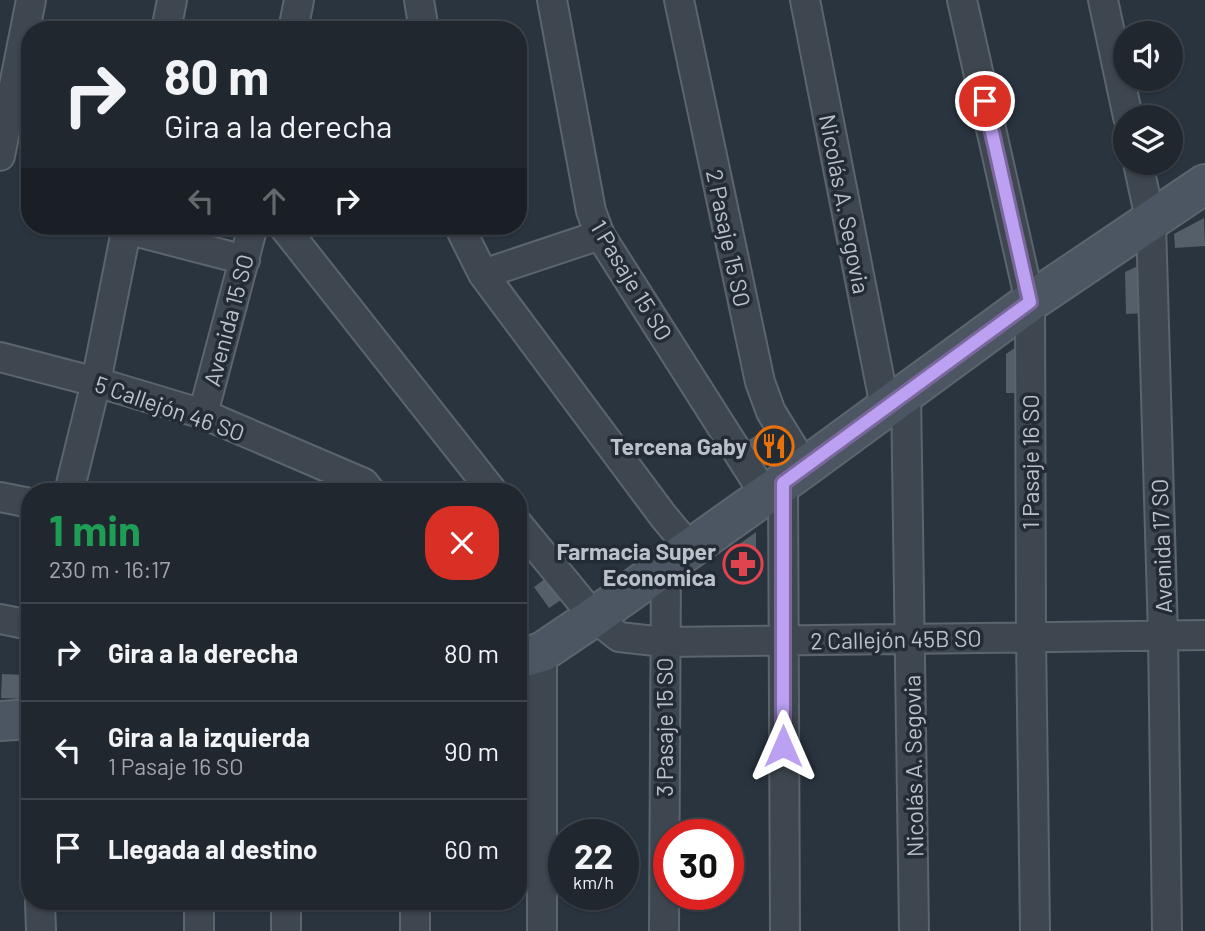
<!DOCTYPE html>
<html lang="es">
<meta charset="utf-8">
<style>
:root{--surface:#20272f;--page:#2d333b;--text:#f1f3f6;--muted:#a2a5aa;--line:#3d444b}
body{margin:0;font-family:Barlow,sans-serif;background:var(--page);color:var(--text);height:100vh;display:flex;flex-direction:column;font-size:26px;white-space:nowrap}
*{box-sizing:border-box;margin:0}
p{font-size:23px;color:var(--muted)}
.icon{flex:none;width:38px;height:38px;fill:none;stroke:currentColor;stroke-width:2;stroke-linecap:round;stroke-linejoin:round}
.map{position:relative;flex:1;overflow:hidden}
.panel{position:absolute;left:21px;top:483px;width:506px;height:427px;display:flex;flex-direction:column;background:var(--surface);border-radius:28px;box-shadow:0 2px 5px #0004,0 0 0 2px var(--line)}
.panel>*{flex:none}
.banner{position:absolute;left:21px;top:21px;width:506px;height:214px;border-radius:28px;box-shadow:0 2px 5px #0004,0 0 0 2px var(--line);background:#20272f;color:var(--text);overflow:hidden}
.fabs{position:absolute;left:1113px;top:21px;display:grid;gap:14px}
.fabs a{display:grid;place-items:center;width:70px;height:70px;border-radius:50%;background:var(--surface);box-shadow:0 2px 5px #0004,0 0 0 2px var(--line);font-size:35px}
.speed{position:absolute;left:548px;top:819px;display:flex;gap:14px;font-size:35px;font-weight:700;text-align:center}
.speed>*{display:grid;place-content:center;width:91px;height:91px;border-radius:50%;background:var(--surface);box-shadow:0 2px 5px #0004,0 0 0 2px var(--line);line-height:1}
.speed small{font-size:18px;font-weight:400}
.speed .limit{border:10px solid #d22;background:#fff;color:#111}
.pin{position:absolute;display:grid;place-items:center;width:60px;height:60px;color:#fff;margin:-30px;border:4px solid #fff;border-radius:50%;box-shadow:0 2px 7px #0007}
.me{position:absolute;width:77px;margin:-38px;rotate:0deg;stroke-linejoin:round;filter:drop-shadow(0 0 5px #0008)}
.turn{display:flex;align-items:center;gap:24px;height:147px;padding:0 28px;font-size:32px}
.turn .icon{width:91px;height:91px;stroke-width:2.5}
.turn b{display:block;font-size:49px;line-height:60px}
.lanes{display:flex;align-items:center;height:66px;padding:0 28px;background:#0003;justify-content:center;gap:35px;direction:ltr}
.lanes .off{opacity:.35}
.round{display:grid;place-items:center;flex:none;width:74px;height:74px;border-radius:28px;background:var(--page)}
.summary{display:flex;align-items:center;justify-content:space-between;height:119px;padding:0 28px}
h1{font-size:42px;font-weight:700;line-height:52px;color:#1e9e55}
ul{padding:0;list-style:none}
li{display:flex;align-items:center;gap:21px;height:98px;padding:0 28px;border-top:2px solid var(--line)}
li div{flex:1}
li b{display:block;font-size:26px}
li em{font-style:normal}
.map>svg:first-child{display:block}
.building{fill:#545f69}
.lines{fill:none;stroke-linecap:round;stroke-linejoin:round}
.street-casing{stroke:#5c646c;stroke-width:32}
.secondary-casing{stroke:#5c646c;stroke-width:42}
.street{stroke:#3e464f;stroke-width:28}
.secondary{stroke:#4c5662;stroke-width:38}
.route-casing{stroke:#7a689d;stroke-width:18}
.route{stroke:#bca0f2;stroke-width:12}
.labels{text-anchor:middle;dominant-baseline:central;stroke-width:7;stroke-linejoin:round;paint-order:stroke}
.street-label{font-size:23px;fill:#bbc1c9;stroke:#232b35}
.poi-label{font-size:23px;font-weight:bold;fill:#bbc1c9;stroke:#232b35;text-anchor:end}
</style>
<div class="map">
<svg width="1205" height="931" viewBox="0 0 1205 931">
<rect width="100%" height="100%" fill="#2a343f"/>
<!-- building -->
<path class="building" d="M1204,218L1205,246L1175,248L1174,234Z
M1144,263L1146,313L1126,314L1125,272Z
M1027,339V393H1006V354Z
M771,426L787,450L759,468L744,443Z
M756,532V579L730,578V551Z
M550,575L566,597L549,608L534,587Z
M2,674L26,675L25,699L1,698Z
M530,674L529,723H518V677Z"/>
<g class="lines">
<!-- street casing -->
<g class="street-casing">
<path id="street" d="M419,0L424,30
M552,0L591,211L600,235L765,495
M679,0L760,382L771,412L805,467
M805,0L885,407
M962,0L1030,302L1031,637L1035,931
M1103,0L1128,117
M166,30L172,0
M293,30L299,0
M0,156L31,0
M1138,163L1151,223L1163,635L1167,931
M283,226L493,492
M459,226L483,274L664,517L690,548
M126,229L245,260
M483,274L600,235
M0,357L96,382L203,414L364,483L371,492
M906,392L914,931
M203,414L253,226
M783,483L785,931
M69,492L96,382L127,226
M0,497L30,503
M518,524L594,617L619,637L664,642L1205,635
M0,619L30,625
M40,901L41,931
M199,901V931
M415,901V931
M286,931V901
M542,931V652
M664,931L666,565"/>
</g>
<!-- secondary casing -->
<g class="secondary-casing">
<path id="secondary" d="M518,659L542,652L594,617L805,467L1030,302L1205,184
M0,721L30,719"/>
</g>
<!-- street -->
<use href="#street" class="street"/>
<!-- secondary -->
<use href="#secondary" class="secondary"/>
</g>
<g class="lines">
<!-- route casing -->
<g class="route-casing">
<path id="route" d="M783,746V483L1030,302L985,101"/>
</g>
<!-- route -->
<use href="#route" class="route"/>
</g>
<!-- icons -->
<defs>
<g id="restaurant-ring" transform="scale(2.0125)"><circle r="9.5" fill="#232b35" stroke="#e8710a" stroke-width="1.5"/><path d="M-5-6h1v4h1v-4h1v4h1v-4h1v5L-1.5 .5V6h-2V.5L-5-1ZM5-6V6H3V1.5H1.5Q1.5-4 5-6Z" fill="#e8710a"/></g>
<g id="pharmacy-ring" transform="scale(2.0125)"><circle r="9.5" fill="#232b35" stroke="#e0444e" stroke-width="1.5"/><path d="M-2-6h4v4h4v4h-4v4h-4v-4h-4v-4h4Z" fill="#e0444e"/></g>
</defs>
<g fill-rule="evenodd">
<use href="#restaurant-ring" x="774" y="446"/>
<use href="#pharmacy-ring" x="743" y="564"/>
</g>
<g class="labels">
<!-- street labels -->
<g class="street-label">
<text transform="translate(845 204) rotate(79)">Nicolás A. Segovia</text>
<text transform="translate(729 238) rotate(78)">2 Pasaje 15 SO</text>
<text transform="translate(632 280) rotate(59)">1 Pasaje 15 SO</text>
<text transform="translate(228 320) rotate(-75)">Avenida 15 SO</text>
<text transform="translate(170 408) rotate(19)">5 Callejón 46 SO</text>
<text transform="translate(1030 462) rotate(-90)">1 Pasaje 16 SO</text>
<text transform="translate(1161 546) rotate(-92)">Avenida 17 SO</text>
<text transform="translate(896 639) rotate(-1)">2 Callejón 45B SO</text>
<text transform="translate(664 727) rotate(-90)">3 Pasaje 15 SO</text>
<text transform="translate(913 766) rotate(-91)">Nicolás A. Segovia</text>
</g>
<!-- poi labels -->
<g class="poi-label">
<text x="747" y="446">Tercena Gaby</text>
<text x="716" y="551">Farmacia Super<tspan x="716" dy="26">Economica</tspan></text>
</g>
</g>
</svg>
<div class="fabs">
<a><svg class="icon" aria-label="sound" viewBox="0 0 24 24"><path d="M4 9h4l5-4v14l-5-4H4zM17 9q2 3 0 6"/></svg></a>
<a><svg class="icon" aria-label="layers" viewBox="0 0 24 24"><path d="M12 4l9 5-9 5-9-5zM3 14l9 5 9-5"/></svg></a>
</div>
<div class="speed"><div>22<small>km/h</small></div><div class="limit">30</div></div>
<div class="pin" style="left:985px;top:101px;background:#d93025"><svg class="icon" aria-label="arrive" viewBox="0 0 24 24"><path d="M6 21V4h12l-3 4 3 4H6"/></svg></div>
<svg class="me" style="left:783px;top:746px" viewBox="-20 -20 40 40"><path d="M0-17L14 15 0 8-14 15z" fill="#bca0f2" stroke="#fff" stroke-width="4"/></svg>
<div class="banner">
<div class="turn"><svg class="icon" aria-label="right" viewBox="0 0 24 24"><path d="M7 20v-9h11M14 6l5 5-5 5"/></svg><div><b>80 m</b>Gira a la derecha</div></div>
<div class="lanes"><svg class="icon off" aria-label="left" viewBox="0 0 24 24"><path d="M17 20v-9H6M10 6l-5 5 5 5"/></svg><svg class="icon off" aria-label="ahead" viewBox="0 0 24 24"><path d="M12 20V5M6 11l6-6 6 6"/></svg><svg class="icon" aria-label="right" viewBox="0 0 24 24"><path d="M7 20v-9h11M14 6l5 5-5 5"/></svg></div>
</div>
<section class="panel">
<div class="summary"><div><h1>1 min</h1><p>230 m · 16:17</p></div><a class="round" style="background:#d93025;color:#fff"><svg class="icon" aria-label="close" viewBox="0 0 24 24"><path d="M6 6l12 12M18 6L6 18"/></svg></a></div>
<ul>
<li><svg class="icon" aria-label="right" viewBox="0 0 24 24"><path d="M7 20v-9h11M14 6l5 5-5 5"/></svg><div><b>Gira a la derecha</b></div><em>80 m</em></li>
<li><svg class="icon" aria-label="left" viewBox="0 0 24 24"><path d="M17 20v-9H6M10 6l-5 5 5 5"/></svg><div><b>Gira a la izquierda</b><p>1 Pasaje 16 SO</p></div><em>90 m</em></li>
<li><svg class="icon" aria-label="arrive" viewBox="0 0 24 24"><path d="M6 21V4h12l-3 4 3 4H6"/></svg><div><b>Llegada al destino</b></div><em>60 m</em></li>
</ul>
</section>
</div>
